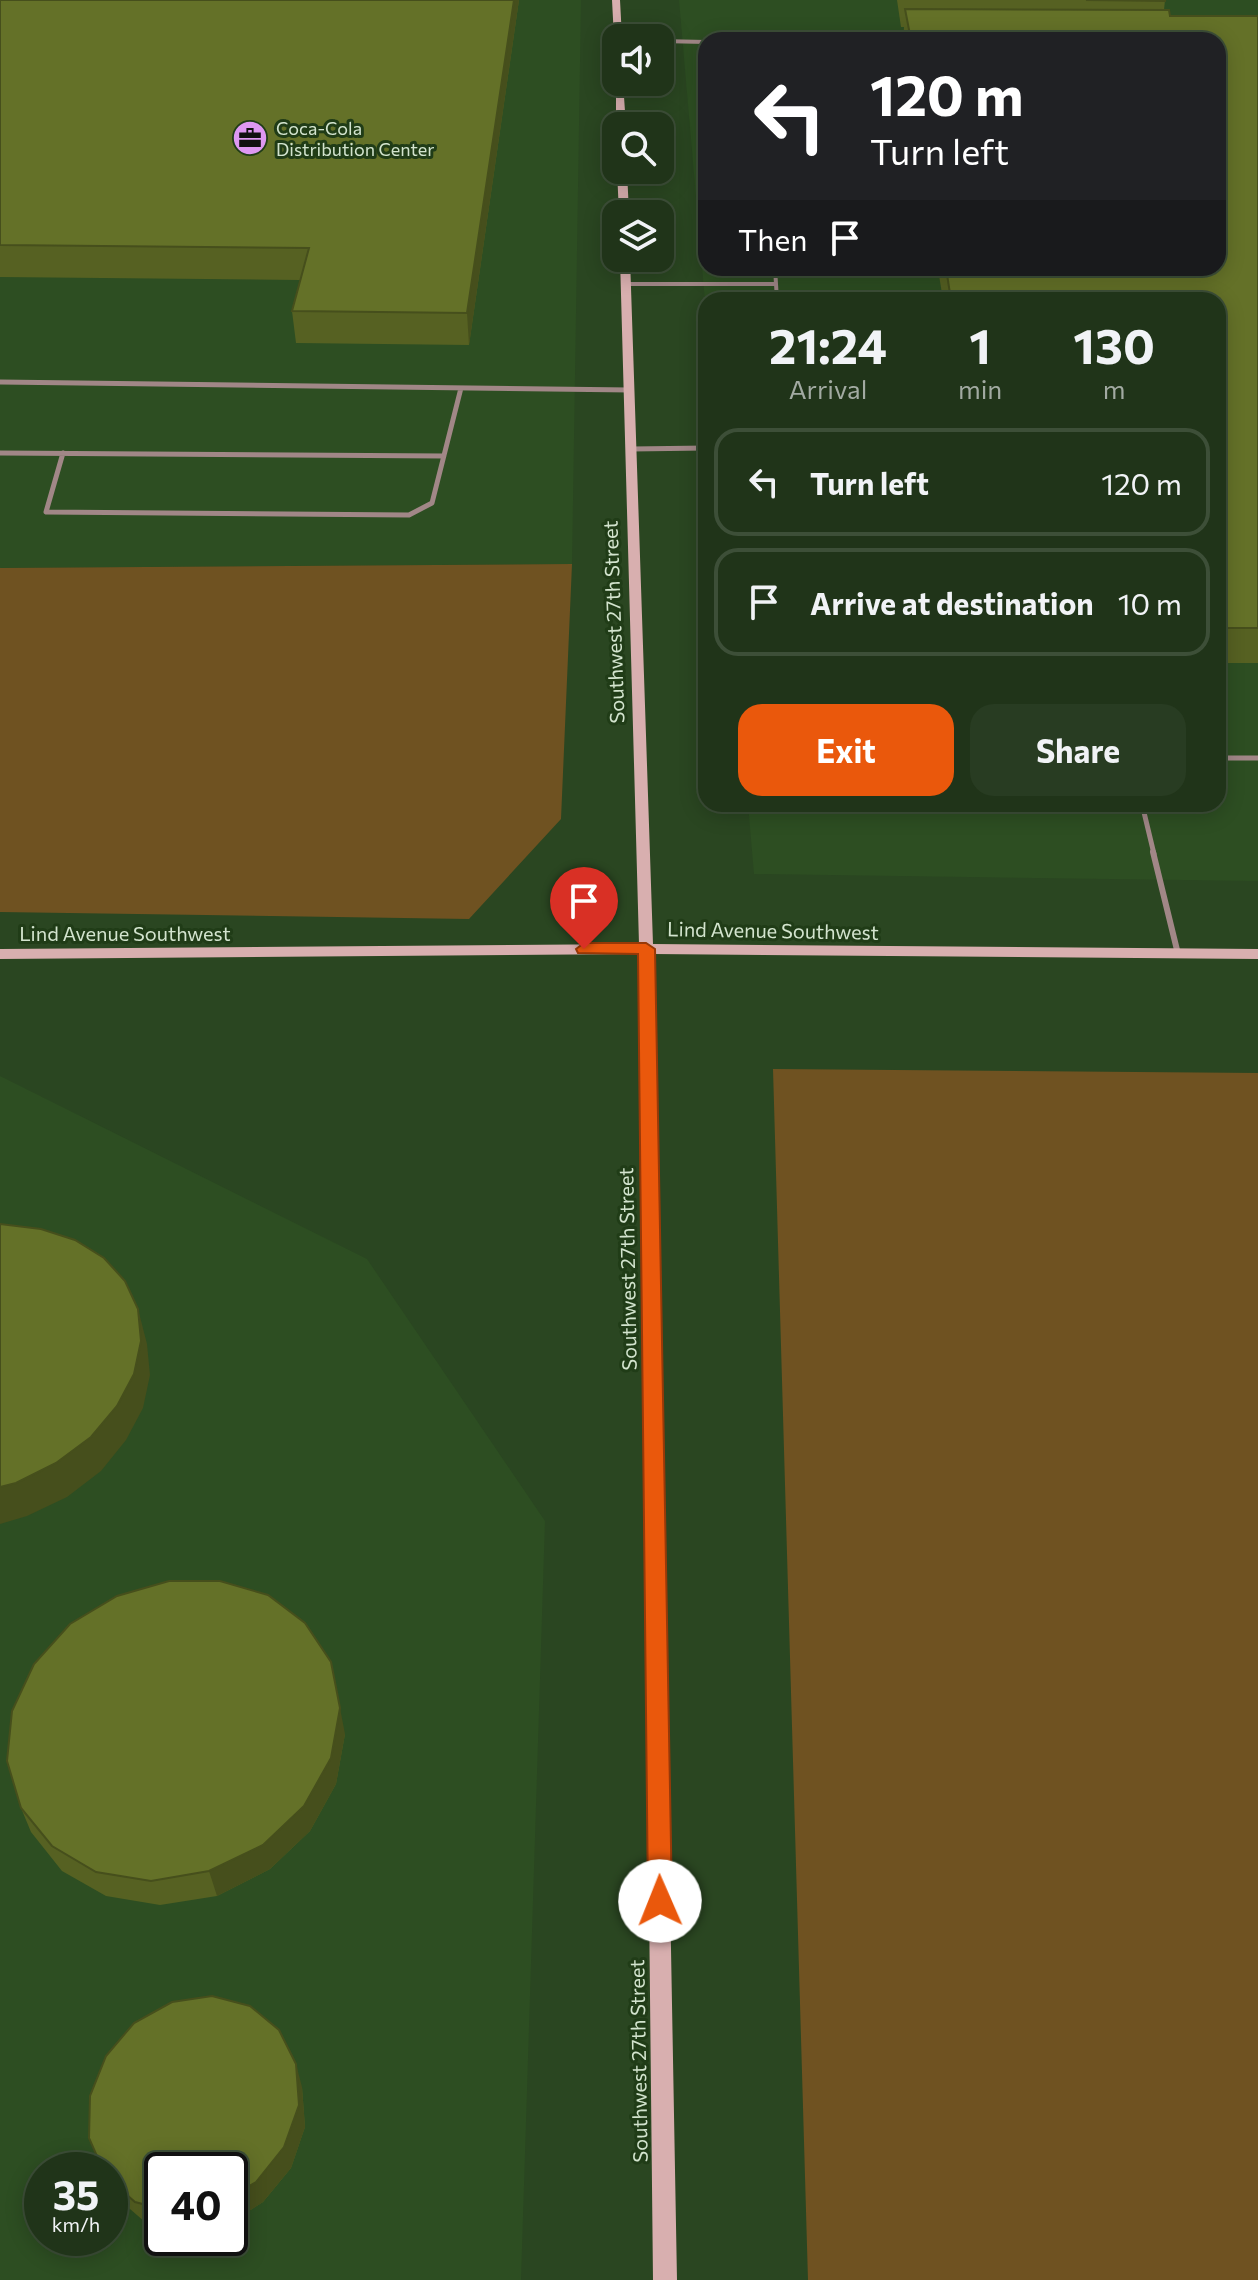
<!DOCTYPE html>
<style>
:root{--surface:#203419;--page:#283c22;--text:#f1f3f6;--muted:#a2aaa2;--line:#3d4f38;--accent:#ea580c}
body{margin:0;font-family:Commissioner,sans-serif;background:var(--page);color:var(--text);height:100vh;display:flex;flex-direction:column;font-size:30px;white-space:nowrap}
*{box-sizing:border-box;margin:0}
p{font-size:26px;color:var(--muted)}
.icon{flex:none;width:44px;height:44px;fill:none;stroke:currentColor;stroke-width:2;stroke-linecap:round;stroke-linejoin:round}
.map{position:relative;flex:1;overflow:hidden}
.sheet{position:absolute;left:698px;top:292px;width:528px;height:520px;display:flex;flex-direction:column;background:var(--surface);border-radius:24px;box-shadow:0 4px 20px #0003,0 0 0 2px var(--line)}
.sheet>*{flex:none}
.banner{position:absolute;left:698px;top:32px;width:528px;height:244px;border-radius:24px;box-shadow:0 4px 20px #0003,0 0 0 2px var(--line);background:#202124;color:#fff;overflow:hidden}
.tools{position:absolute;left:602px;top:24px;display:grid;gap:16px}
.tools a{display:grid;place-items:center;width:72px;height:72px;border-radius:16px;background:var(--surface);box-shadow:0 4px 20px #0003,0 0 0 2px var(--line);font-size:40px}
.speed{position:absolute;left:24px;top:2152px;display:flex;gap:16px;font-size:40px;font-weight:700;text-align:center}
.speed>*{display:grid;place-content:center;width:104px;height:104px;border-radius:50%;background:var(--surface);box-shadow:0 4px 20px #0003,0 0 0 2px var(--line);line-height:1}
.speed small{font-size:20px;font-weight:400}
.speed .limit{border:4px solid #111;border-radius:12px;background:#fff;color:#111}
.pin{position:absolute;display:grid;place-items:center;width:68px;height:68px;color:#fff;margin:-82px -34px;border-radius:50% 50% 50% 0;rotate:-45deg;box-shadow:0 0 8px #0007}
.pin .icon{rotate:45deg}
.me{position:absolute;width:88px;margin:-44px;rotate:359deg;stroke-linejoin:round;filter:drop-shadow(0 0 6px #0008)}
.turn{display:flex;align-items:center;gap:28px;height:168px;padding:0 40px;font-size:36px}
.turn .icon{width:104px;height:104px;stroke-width:2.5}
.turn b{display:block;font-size:56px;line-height:68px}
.then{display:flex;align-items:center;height:76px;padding:0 40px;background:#0003;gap:16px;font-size:30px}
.eta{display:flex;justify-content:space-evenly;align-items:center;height:136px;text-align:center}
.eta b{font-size:48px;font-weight:700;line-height:56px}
.cta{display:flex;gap:16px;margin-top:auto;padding:16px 40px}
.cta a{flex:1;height:92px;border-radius:24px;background:var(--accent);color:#fff;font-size:32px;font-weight:700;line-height:92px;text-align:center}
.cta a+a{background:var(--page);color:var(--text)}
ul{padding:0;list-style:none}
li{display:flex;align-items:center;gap:24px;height:108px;margin:0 16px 12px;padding:0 24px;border:4px solid var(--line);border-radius:24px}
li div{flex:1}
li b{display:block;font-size:30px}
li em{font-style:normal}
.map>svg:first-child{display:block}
.built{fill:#2d4e22;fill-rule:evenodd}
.green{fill:#6f5221}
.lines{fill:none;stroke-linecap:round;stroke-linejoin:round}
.lane-far2{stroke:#a18787;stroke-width:4}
.lane-far1{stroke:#a18787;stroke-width:5}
.lane{stroke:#a18787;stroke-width:6}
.secondary{fill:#d8afaf;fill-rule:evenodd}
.wall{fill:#566122}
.shaded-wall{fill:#464f1c}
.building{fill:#647128;stroke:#464f1c;stroke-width:2}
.route{fill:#ea580c;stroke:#983908;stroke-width:2}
.labels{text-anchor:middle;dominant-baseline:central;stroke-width:6;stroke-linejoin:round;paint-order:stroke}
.far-poi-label{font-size:18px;fill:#d3e4ce;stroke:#203c17;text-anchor:start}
.street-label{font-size:20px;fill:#d3e4ce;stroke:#203c17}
</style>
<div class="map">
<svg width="1258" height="2280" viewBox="0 0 1258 2280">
<rect width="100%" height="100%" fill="#2a4621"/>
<!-- built -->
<path class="built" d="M0,0H581L572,564L0,568Z
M679,0H1258V881L754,874L748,804H1218V300H706V313ZM706,40H1218V268H706Z
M0,1076L367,1259L545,1521L521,2280H0ZM42,2170H110V2238H42ZM162,2170H230V2238H162Z"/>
<!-- green -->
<path class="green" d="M572,564L561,819L469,919L0,912V568Z
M773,1069L1258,1073V2280H808Z"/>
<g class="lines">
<!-- lane-far2 -->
<path class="lane-far2" d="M783,40L842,32H910
M660,41L706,42
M775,268L777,300
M626,284H776"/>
<!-- lane-far1 -->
<path class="lane-far1" d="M0,382L630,390
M632,449L706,448
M0,453L444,456
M63,453L46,512L409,515L432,503L461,388
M1218,758H1258
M1142,804L1154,854"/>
<!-- lane -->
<path class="lane" d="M1153,852L1178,954"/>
<!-- secondary -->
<path class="secondary" d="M612,0H620L622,38L616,40L614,38Z
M616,80L623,82L626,126H616Z
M617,170H627L629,214H619Z
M620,258H630L653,944L1258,949V959L653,954L677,2280H653L639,954L0,959V949L639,944Z"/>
</g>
<!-- wall -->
<path class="wall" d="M0,0H519L469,345L296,343L292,311L300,280L0,277Z
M897,0H1165L1164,10L1170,16H1258V663H1218V300H943L938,269L871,268H1218V40H903L904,27H901Z
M345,1734L336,1784L310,1831L270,1869L217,1896L160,1905L106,1896L62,1871L31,1832L21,1808Z
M302,2087L305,2127L291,2168L263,2202L230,2223V2170H162V2227L145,2222L115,2196L110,2185V2170Z"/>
<!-- shaded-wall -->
<path class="shaded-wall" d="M514,0H519L469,345L467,313Z
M138,1309L147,1344L150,1375L143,1408L126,1440L101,1471L67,1497L27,1516L0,1524V1487Z
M340,1708L345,1734L336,1784L310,1831L270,1869L217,1896L209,1871Z
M296,2064L302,2087L305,2127L291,2168L263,2202L230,2223V2197Z"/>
<!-- building -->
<path class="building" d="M0,0H514L467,313L292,311L309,248L0,245Z
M1086,0H1165V1Z
M905,9L1169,10L1170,16H1258V628H1218V300H951L946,268H1218V40H911Z
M0,1224L41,1229L75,1240L104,1258L125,1281L138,1309L141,1341L134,1374L117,1406L91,1437L56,1463L16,1483L0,1487Z
M169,1581H220L268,1595L305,1623L331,1662L340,1708L331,1758L304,1806L263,1845L209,1871L151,1881L96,1872L52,1846L21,1808L7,1761L12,1711L34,1664L70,1624L117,1596Z
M212,1996L250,2006L279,2030L296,2064L299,2105L284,2147L256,2182L230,2197V2170H162V2209L135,2202L110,2180V2170H103L89,2138L90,2096L106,2056L134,2023L172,2002Z"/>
<!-- route -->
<path class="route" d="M584,943H646L655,949L672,1901L668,1909L660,1912L651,1909L648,1901L638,954L578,953L576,949Z"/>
<!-- icons -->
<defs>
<g id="office-disc" transform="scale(1.8)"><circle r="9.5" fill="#de98f2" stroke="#203c17"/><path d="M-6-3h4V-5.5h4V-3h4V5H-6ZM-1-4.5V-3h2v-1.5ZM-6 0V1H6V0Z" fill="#111"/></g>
</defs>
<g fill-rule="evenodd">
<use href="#office-disc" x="250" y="138"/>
</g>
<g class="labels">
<!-- far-poi labels -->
<g class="far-poi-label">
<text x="276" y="128">Coca-Cola<tspan x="276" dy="21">Distribution Center</tspan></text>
</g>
<!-- street labels -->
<g class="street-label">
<text transform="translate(613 622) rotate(-92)">Southwest 27th Street</text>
<text transform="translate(773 930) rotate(1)">Lind Avenue Southwest</text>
<text x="125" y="933">Lind Avenue Southwest</text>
<text transform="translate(627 1269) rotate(-91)">Southwest 27th Street</text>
<text transform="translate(638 2061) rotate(-91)">Southwest 27th Street</text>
</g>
</g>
</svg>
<div class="tools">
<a><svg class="icon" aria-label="sound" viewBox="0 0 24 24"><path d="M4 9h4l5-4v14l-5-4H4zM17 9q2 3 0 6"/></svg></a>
<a><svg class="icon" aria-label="search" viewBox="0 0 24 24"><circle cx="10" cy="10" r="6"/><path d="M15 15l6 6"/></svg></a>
<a><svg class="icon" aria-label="layers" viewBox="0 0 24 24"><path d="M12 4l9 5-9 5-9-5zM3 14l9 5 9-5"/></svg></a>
</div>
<div class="speed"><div>35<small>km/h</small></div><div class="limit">40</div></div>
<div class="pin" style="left:584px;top:949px;background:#d93025"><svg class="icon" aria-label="arrive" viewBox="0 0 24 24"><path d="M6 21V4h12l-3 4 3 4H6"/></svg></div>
<svg class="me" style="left:660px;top:1901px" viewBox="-20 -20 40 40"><circle r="19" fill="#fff"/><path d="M0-13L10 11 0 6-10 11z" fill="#ea580c"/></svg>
<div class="banner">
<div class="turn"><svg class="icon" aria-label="left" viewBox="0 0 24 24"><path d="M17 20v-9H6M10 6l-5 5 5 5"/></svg><div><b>120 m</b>Turn left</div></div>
<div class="then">Then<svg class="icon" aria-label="arrive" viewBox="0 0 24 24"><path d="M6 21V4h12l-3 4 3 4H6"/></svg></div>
</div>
<section class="sheet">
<div class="eta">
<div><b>21:24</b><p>Arrival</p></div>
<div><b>1</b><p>min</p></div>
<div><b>130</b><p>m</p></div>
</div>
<ul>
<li><svg class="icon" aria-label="left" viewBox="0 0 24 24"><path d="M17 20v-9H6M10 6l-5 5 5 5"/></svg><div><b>Turn left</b></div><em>120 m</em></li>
<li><svg class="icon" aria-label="arrive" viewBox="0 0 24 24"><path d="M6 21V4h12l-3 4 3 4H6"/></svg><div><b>Arrive at destination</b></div><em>10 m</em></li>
</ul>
<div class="cta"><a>Exit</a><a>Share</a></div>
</section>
</div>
